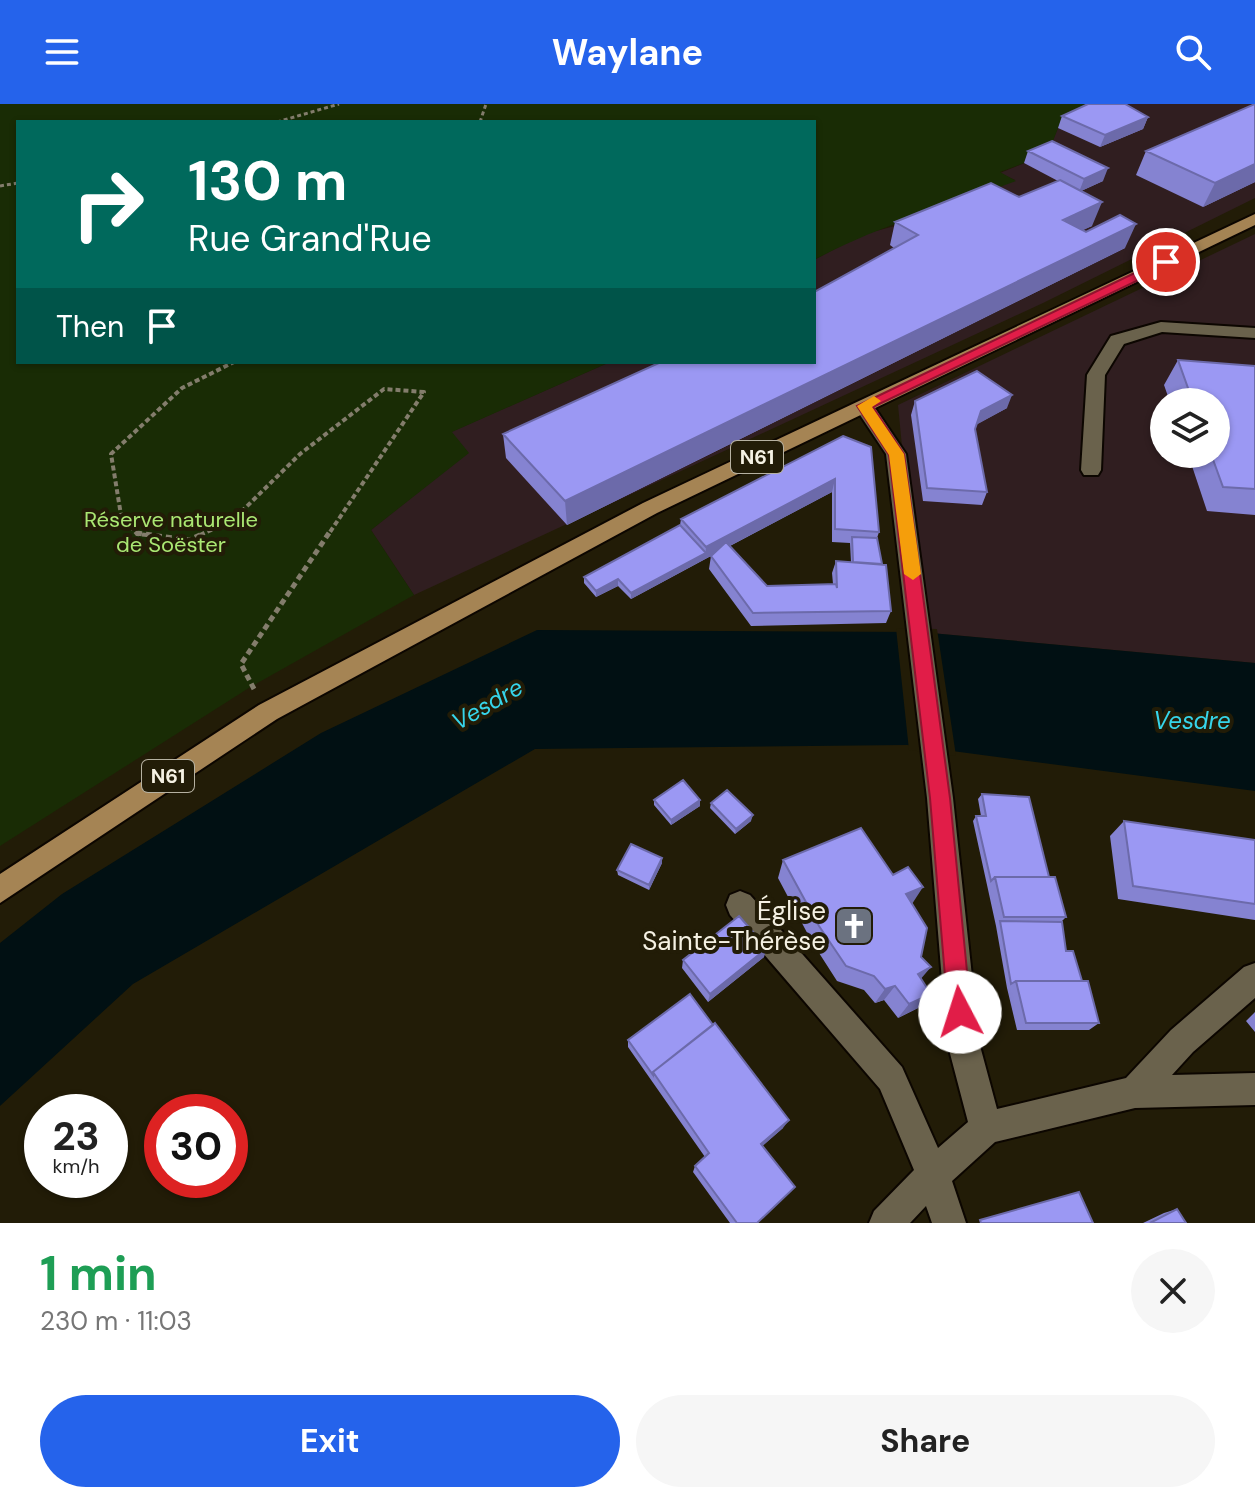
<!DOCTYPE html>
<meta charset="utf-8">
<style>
:root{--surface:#fff;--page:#f6f6f6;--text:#222;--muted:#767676;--accent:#2563eb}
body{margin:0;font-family:"DM Sans",sans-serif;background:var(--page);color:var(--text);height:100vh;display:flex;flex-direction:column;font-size:30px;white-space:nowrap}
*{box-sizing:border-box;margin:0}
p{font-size:26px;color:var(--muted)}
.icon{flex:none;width:44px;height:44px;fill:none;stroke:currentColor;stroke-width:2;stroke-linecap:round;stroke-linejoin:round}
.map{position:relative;height:1119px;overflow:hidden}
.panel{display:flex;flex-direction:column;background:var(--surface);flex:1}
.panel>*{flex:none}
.guide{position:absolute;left:16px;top:16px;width:800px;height:244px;border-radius:0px;box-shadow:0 2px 6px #0004;background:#00695c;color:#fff;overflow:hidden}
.buttons{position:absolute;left:1150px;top:284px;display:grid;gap:16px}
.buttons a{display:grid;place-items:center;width:80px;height:80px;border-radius:50%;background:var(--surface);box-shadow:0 2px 6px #0004;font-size:40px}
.speed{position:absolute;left:24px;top:990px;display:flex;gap:16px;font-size:40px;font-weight:700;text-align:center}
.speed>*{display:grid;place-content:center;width:104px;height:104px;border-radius:50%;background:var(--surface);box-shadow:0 2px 6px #0004;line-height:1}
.speed small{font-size:20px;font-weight:400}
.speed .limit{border:12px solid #d22;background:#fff;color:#111}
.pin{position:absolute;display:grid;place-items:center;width:68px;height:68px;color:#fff;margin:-34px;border:4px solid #fff;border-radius:50%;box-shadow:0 2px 8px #0007}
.me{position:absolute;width:88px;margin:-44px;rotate:355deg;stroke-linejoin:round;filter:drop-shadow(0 0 6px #0008)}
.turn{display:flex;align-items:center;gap:28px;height:168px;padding:0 40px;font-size:36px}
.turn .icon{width:104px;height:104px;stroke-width:2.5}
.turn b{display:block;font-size:56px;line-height:68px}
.then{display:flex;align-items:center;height:76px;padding:0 40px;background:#0003;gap:16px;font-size:30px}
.round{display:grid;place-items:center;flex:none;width:84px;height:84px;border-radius:42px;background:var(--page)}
.head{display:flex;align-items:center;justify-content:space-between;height:136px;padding:0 40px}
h1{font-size:48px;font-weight:700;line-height:60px;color:#1e9e55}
.primary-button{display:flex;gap:16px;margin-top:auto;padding:16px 40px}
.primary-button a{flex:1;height:92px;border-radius:48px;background:var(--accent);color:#fff;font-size:32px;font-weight:700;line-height:92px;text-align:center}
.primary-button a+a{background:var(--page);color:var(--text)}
header{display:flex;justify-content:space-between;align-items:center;height:104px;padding:0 40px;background:var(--accent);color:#fff;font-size:36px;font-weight:700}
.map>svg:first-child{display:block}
.industrial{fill:#301e20;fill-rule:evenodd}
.green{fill:#192c05}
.water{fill:#011013}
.pier{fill:#221c07}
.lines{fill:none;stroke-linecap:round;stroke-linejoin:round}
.minor-casing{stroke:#0c0600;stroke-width:4}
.major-casing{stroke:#0c0600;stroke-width:4}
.path-far2{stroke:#837d6c;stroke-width:3;stroke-dasharray:4 3;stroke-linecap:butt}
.path-far1{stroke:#837d6c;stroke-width:4;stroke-dasharray:5 3;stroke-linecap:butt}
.path{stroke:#837d6c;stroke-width:5;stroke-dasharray:6 4;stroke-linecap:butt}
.minor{fill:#6a624c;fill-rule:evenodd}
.major{fill:#a58454;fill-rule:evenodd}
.wall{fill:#8583d1;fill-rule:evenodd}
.shaded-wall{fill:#6c6aaa}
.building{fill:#9b98f3;stroke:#6c6aaa;stroke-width:2}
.route{fill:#e11d48;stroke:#92132f;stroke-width:2}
.slow{fill:#f59e0b}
.labels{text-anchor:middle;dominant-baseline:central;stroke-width:8;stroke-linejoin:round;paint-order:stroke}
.shield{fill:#221c07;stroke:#b6b1a1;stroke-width:2}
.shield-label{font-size:20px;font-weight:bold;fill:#f5f1e3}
.park-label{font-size:22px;fill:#aae773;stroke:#221c07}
.water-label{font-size:24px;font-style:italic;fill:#36d5ea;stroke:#221c07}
.near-poi-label{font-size:26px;fill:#f5f1e3;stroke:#221c07;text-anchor:end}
</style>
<header><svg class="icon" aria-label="menu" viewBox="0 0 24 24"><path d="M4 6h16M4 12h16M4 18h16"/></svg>Waylane<svg class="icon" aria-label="search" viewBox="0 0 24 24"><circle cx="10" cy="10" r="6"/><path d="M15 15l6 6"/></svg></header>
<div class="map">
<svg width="1255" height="1119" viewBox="0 0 1255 1119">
<rect width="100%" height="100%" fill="#221c07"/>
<!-- industrial -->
<path class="industrial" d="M1113,0H1255V94L1043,199L414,491L371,426L468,349L451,328L610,258H814V156L861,131L895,122L1015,76L1000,69L1047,50L1058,24Z
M1255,130V559L920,528L898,301ZM1164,298H1216V350H1164Z"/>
<!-- green -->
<path class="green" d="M0,0H1113L1058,24L1048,50L1000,68L1016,77C948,102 877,122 814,156V18H18V258H610L452,328L469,349L371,426L414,491L252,582L0,742Z"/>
<!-- water -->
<path class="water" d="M537,526L920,528L1255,559V687L907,641L535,645L133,880L0,1002V839L62,790L321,629Z"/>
<!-- pier -->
<path class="pier" d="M896,524L937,525L956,652L909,646Z"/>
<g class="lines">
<!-- minor casing -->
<g class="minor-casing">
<path id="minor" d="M1161,218L1255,224V234L1162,228L1124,240L1105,271L1101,366L1098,371H1084L1081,366L1087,271L1111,232Z
M864,296L871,298L906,350L953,694L979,938L997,1005L1126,974L1171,926L1244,863L1255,859V894L1193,948L1172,971L1255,969V1001L1135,1004L995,1038L952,1077L966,1119H932L926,1102L910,1119H869L874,1107L914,1066L880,985L730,811L726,801L730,791L740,787L750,791L902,963L938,1044L968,1018L947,938L927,694L886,350L854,302Z"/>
</g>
<!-- major casing -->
<g class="major-casing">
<path id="major" d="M1255,110V121L657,409L277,615L0,799V770L259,601L643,399Z"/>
</g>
<!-- path-far2 -->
<path class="path-far2" d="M277,18L339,0
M480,18L486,0
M0,82L18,79"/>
<!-- path-far1 -->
<path class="path-far1" d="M147,431L137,430L121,411L111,350L182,284L234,258
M200,431L233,416L300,350L384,285L424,288L328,431"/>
<!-- path -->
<path class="path" d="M136,429L189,436L204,429
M254,585L241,560L329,429"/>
<!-- minor -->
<use href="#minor" class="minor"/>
<!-- major -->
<use href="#major" class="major"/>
</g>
<!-- wall -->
<path class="wall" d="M1255,0V78L1203,103L1136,71L1146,47Z
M1062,12L1148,13L1143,25L1100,43L1058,24Z
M1028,47L1103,77L1081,87L1092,122L1082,126L1125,144L567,421L506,354L503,330L814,258L894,144L890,141L895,118L1019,93L1058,77L1024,59Z
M1178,256L1255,262V411L1207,407L1188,350H1216V298H1170L1164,281Z
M915,297L1007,304L977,320L975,325L987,388L982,401L923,397L911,311Z
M843,332L879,428L877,434L891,507L886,519L751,522L709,465L711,452L631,495L618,482L596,493L584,479V473L680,421L681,415ZM832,388V438L850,439L851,458L836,457L832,469L833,480L767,482L730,442Z
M982,690L1049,773L1066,813L1061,818L1066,847L1082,877L1099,919L1089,926H1017L1007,884L996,822L973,717L976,712H981L978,695Z
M654,696L700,702L671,721L654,701Z
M711,699L751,717L735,730L710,704Z
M1124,717L1255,736V816L1118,795L1110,732Z
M662,754V759L649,786L618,771L617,766Z
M783,756L912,800L921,853L918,904L898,914L884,896L875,899L864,886L837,877L812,838L778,774Z
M764,853L708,898L682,864L683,856Z
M1255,908V928L1246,917Z
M628,936L783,1024L762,1042L757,1119H730L693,1068L695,1062L705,1053L628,943Z
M1177,1105L1186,1119H1143L1164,1109Z"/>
<!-- shaded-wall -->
<path class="shaded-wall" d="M1148,13L1143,25L1100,43L1105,31Z
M1255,60V78L1203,103L1215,79Z
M1108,64L1103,77L1079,88L1084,75Z
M1102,98L1092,122L1054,140L1063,116Z
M1136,120L1125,144L567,421L565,397Z
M1012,291L1007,304L976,321L981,307Z
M835,375L832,388L705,455L706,443Z
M706,449L705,455L631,495V489Z
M618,475V482L596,493V487Z
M700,696V702L671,721V716Z
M753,711L751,717L735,730L736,725Z
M662,754V759L649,786V781Z
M923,783L912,800L906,790Z
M767,844L764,853L708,898L710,890Z
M931,863L919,877L918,870Z
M895,882L884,896L875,899L885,885Z
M931,890L918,904L898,914L909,900Z
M789,1016L783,1024L757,1047L761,1040Z"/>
<!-- building -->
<path class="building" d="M1088,0H1125L1148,13L1105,31L1062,12Z
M1255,0V60L1215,79L1146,47Z
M1052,37L1108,64L1084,75L1028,47Z
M1060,76L1102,98L1063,116L1086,128L1120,111L1136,120L565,397L503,330L661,258H814V188L918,131L895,118L991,79L1019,93Z
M1178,256L1255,262V385L1223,383L1211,350H1216V298H1193Z
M977,267L1012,291L981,307L975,325L987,388L927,384L915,297Z
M843,332L871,343L879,428L835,425V375L706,443L681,415Z
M680,421L706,449L631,489L618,475L596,487L584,473Z
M852,433L877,434L882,460L853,458Z
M726,438L767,482L836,480L837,484L836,457L886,461L891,507L753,509L711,452Z
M683,676L700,696L671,716L654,696Z
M727,686L753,711L736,725L711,699Z
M982,690L1029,693L1049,773H995L991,777L976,712H986Z
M1124,717L1255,736V800L1133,782Z
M861,724L893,771L908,763L923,783L906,790L927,824L921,853L931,863L918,870L931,890L909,900L895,882L885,885L874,872L846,862L819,822L783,756Z
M631,740L662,754L649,781L617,766Z
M995,773H1055L1066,813H1004Z
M739,812L767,844L710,890L683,856Z
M1000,817L1062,818L1066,847H1073L1082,877H1016L1011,880Z
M1016,877H1088L1099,919H1026Z
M690,890L713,921L653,968V971L628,936Z
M715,919L789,1016L761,1040L795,1083L757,1119H737L695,1062L709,1049L653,968Z
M1079,1088L1093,1119H981L980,1116Z
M1177,1105L1186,1119H1150Z"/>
<!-- route -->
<path class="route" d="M1166,154L1172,158L1170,161L873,303L904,350L950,694L971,908L968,916L960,919L952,916L948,908L930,694L889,351L857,302Z"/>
<!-- slow -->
<path class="slow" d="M874,292L881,297L872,303L904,350L921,470L913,476L904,470L889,351L857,302Z"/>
<!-- icons -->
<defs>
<g id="church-square" transform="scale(2)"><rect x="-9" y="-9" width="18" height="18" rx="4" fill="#6b7280" stroke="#221c07"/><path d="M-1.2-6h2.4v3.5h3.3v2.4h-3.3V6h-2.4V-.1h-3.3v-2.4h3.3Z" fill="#fff"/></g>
</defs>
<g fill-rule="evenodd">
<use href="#church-square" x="854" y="822"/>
</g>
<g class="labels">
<!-- shield labels -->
<g class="shield">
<rect x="731" y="337" width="52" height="32" rx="6"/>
<rect x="142" y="656" width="52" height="32" rx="6"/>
</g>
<g class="shield-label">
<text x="757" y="353">N61</text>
<text x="168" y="672">N61</text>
</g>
<!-- park labels -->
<g class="park-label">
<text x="171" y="415">Réserve naturelle<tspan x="171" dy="25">de Soëster</tspan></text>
</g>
<!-- water labels -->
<g class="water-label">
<text transform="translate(487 600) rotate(-30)">Vesdre</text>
<text x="1192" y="616">Vesdre</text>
</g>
<!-- near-poi labels -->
<g class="near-poi-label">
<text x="826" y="807">Église<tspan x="826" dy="30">Sainte-Thérèse</tspan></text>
</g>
</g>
</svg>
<div class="buttons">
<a><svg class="icon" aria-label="layers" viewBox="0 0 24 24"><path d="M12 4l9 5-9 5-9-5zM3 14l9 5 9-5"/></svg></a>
</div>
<div class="speed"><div>23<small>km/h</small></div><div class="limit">30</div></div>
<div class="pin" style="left:1166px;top:158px;background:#d93025"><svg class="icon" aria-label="arrive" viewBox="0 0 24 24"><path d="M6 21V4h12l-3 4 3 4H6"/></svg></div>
<svg class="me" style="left:960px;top:908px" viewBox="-20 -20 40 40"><circle r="19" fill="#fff"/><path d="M0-13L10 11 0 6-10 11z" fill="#e11d48"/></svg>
<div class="guide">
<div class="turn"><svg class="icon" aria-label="right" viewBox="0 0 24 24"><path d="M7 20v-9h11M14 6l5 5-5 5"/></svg><div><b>130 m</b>Rue Grand'Rue</div></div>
<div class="then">Then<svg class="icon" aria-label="arrive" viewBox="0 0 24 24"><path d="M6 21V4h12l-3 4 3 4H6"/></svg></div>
</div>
</div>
<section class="panel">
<div class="head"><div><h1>1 min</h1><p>230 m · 11:03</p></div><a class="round"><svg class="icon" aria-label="close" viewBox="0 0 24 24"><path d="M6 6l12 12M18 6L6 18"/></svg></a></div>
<div class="primary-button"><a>Exit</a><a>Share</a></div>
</section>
